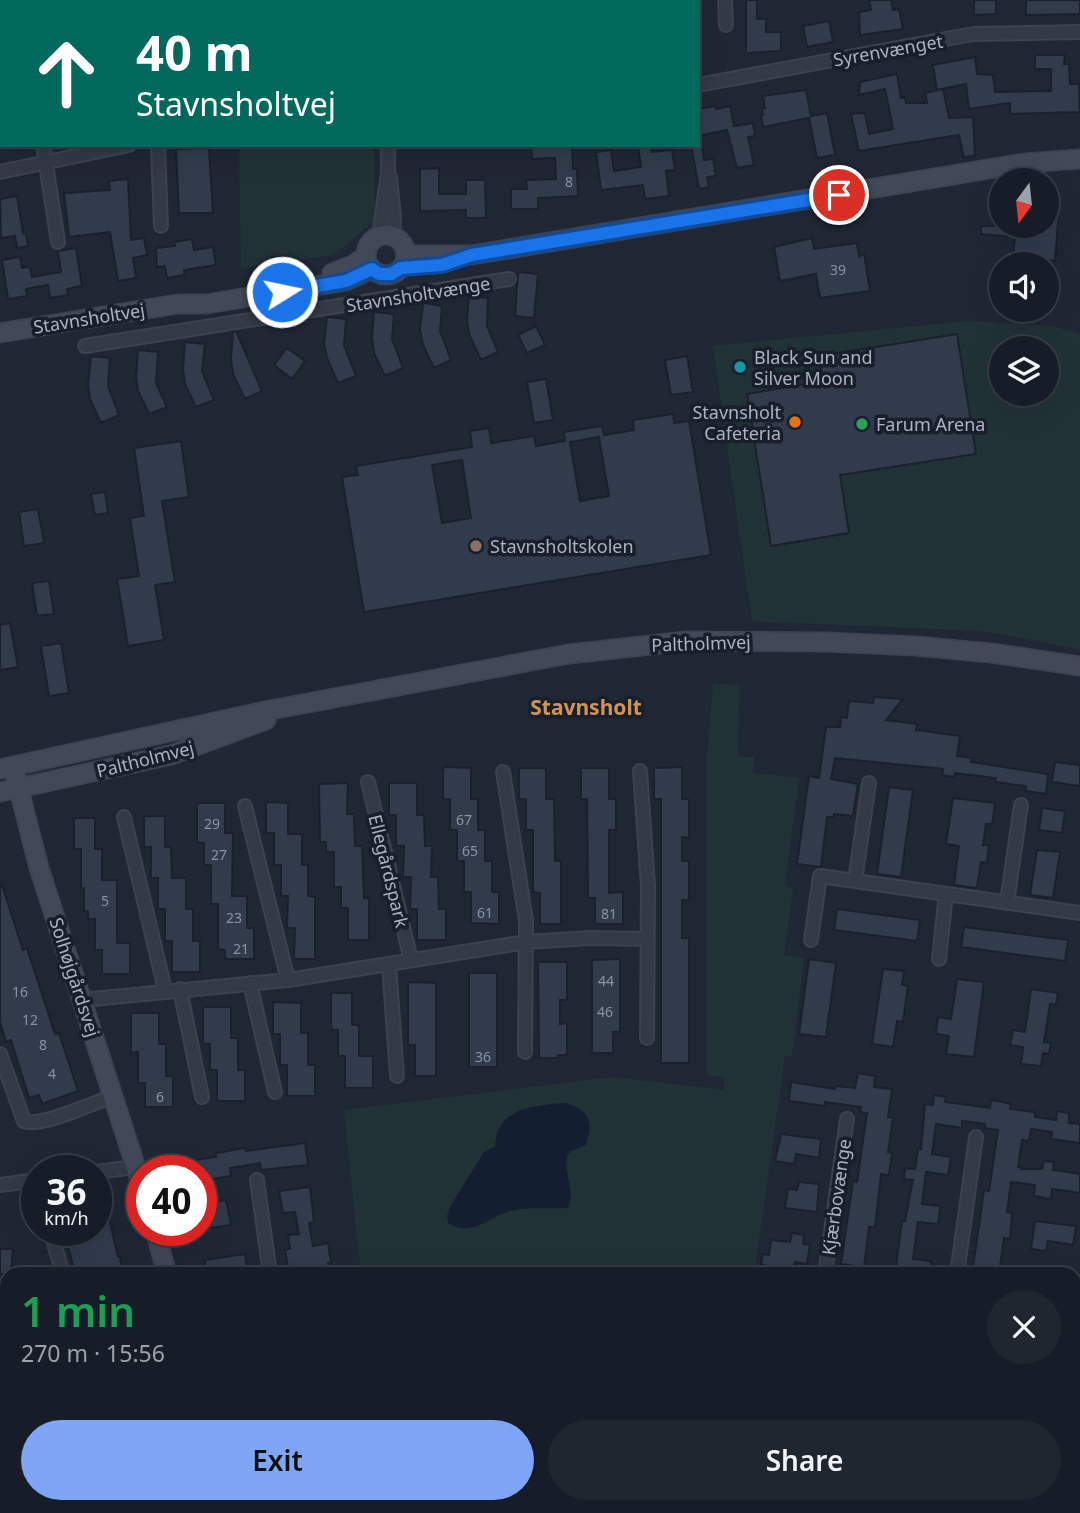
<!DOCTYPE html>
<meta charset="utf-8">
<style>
:root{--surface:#171d28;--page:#202630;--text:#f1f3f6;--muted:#9ea2a8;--line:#363b45;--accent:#7fa6f4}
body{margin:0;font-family:"Noto Sans",sans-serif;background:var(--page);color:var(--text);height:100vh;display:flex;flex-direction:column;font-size:26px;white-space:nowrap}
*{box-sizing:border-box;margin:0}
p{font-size:23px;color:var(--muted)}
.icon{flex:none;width:38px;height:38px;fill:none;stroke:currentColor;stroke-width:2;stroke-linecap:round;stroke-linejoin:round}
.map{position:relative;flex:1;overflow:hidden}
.panel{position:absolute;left:0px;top:1267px;width:1082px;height:247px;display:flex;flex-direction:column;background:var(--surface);border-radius:21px 21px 0 0;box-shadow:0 7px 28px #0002,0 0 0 2px var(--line)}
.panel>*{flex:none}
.hud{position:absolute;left:0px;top:0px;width:700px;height:147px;box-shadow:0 7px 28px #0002,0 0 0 2px var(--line);background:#00695c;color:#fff;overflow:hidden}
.needle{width:46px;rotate:195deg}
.fabs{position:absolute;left:989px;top:168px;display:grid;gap:14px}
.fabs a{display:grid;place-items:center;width:70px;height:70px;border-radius:50%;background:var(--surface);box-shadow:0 7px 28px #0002,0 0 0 2px var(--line);font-size:35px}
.speed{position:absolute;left:21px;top:1155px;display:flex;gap:14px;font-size:35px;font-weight:700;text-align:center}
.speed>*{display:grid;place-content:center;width:91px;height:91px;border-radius:50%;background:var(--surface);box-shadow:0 7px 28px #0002,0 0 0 2px var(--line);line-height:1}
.speed small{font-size:18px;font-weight:400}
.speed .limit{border:10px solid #d22;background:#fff;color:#111}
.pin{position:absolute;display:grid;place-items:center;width:60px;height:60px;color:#fff;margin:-30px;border:4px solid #fff;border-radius:50%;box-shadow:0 2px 7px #0007}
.me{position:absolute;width:77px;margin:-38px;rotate:80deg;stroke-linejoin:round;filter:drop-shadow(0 0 5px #0008)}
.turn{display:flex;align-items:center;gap:24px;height:147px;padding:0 21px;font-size:32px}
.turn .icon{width:91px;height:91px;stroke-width:2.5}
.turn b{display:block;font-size:49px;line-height:60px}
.round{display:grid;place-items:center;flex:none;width:74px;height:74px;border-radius:37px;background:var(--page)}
.summary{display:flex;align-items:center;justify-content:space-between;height:119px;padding:0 21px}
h1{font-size:42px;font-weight:600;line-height:52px;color:#1e9e55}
.cta{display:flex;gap:14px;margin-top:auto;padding:14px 21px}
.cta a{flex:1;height:80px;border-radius:42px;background:var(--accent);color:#111;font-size:28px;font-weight:600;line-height:80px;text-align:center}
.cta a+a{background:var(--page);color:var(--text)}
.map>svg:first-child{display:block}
.green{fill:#213236;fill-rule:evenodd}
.water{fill:#141e31}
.building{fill:#313b4c;stroke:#1a202c;stroke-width:2;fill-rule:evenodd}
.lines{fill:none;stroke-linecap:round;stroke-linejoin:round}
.street-casing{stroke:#3c424f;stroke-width:16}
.secondary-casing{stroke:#3c424f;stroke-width:21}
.street{stroke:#333945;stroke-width:12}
.secondary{stroke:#414858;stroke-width:18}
.route-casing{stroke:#114b97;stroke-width:18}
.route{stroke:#1a73e8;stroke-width:12}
.culture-dot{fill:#0f9aa8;stroke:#181e2a;stroke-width:2.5}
.food-dot{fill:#e8710a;stroke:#181e2a;stroke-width:2.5}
.leisure-dot{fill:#2e9e5b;stroke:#181e2a;stroke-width:2.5}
.education-dot{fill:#8d6e63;stroke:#181e2a;stroke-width:2.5}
.labels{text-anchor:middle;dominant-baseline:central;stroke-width:7;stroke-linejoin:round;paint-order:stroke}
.number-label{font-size:14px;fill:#8b94a3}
.street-label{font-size:18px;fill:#acb4c3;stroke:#181e2a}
.poi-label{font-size:18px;fill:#acb4c3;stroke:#181e2a;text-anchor:start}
.quarter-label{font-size:21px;font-weight:bold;fill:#cf945b;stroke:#181e2a}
</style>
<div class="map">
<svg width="1080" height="1513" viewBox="0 0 1080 1513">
<rect width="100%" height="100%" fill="#1f2735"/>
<!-- green -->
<path class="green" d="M239,145H374L375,221L333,255L241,268Z
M968,321L1052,326L1080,334V649L983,631L752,621L713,346ZM1001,348H1046V394H1001Z
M713,684L739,685L738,757H754L753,773L799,778L785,885L793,890L784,955L804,958L792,1056H785L754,1274H361L344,1110L613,1077L723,1090L725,1078L707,1075V757Z"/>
<!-- water -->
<path class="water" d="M565,1103C589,1110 594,1120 586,1145C582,1147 574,1149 570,1152C559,1162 577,1193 568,1208C551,1209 531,1207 514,1210C489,1215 473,1239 448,1223L447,1216L451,1205L484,1152L495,1146C496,1108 535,1105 565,1103Z"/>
<!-- building -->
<path class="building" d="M746,0H757V19H766V32H781V51L746,53Z
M869,0H891L893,10L899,9L903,29L860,35L859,12L871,10Z
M974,0H996V14L974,15Z
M1026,0H1080V14L1026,15Z
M829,21L833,42L807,47L803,26Z
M1035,55H1065L1064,64H1069L1070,84H1079L1080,112L1010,114V103L969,109L966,84L937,90L933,65L975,57L977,74L993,75L995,92L1051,91V69H1035Z
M897,74L901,98L905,97L906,103H927L925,93L943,89L949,118L973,117L975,155L964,158L959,135L859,151L851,114L865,113L869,134L893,129L885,89L859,95L860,82Z
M806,90L811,116L827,113L835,155L817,158L809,118L763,127L761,116L763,115L762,109L765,108L763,96Z
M715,106L716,109L730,106L734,126L753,123L755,136L748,137L754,165L737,168L727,130L698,136V109Z
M531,145H572L573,169H577L578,196L538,198V209H511V189H527L526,180L556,179L555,158L532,159Z
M638,145H651L652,152L672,150L675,170L666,171L669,196L645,199L643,185L601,190L596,152L611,150L614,171L641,167Z
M691,145H702L704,160L713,159L716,176L707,177L709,187L699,189Z
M209,148L213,213H179L176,149Z
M439,168V194H466V180H485L486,218H466V210L420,211V169Z
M128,179L131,240L144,238L147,255L133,258L136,278L118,281L110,232L69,237L64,193L110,190L109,181Z
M17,196L23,234H26L28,246L17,248L15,236L1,238L0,199Z
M1046,209L1059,210L1055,261L1013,258L1015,237L981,234V226H1046Z
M812,238L814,249L857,243L859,257L864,253L870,291L820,298L816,274L780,281L774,247Z
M192,239L194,250L213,247L216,265L184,270V275L167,278L165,266L157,267L156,248L175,246L174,242Z
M76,248L82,286L67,289L68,295L50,298L48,285L26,289L27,296L8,299L2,260L20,257L22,268L30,267L32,277L61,272L58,251Z
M518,272L538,274L534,318L515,316Z
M469,296L488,298L487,326L498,352L481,360L469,334L467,320Z
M423,303L442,306L440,331L451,360L434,368L423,345L420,330Z
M374,312L394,314L392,339L403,368L385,376L374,353L372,338Z
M327,317L346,319L344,345L356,376L338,383L327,358L324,344Z
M536,326L545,345L527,353L518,335Z
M233,331H236L262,391L245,399L233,374L231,359Z
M957,334L976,454L840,475L849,533L771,546L747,394L823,381L819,356Z
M185,342L205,344L202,371L214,400L196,407L185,384L183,369Z
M287,348L305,361L292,379L274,365Z
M138,350L158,352L156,383L167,407L149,414L138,391L136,376Z
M91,356L110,358L108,386L119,415L101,423L90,399L88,384Z
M687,356L693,392L671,395L665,360Z
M546,379L553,420L534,423L527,382Z
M673,414L674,423L689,421L711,555L364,612L342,477L358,475L356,466L472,447L470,431L489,428L491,443L534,436L536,446L565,441L564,432L602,426L604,435L634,430L633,420ZM599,437L609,496L580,501L570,442ZM462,460L471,518L442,523L432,465Z
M181,441L189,497L162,501L175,582L155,585L164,640L128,646L117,579L139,576L130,518L144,516L134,448Z
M105,492L108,513L95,515L91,494Z
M38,509L44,543L24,546L19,512Z
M49,581L54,614L37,616L32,583Z
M10,623L18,667L0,670V625Z
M61,643L69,693L49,696L41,646Z
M874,697L903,699L886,720L917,724L916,730L960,736L957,756L972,758L971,762L1048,774L1046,794L1026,791V786L995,782L996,778L955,773L954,777L942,775L943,769L835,758L831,779L858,784L853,816L834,814V817H827L821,867L797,864L809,776L819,778L826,727H840L841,717L847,718L849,701L873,703Z
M1055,762L1080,765V786L1052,782Z
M443,767L471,768V799H478V830H485V861H492V892H499V924L471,923V892H464V861H457V830H450V799H443Z
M682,767V799H689V838L682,837V861H689V900H682V938H689V1063H661V799H654V768Z
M519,768H546V799H554L555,861H561V924H540V893L533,892V830H526V799H519Z
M581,768H609V799H616V830H609V893L623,892V924H595V898H588L587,799H581Z
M348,783L347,814H354L355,846H362L364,898H369V940H348V908H341V887H334V852H326V842H320L319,784Z
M389,783H417V815H424L425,846H432L431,877H438L439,909H446V940H417V909H410L411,877H403L404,846H396V815H389Z
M889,787L913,790L901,877L877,874Z
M953,798L995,803L992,824H986L983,845H989L987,863L981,862L977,888L954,885L959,846L946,844Z
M266,802L288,803V834H302V865H308V896L315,897V959H294L295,928H287L288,896H281V865H274V833H266Z
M197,803H225V833H233L232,896H247V928H254V959H225V950L218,949V904H211V865H204V843L197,842Z
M1042,808L1065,811L1062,833L1039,830Z
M144,816H165V847H171L172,878H186V909H193V941H200V972H172V941H165V909H158V878H151V847H144Z
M74,818H95V849H102V880H117V943H130V974H102V950H95V919H88V911H84V888H81V849H74Z
M1037,850L1060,852L1053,898L1030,895Z
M2,885L23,950L27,948L55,1034L59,1033L78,1091L42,1104L39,1095L29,1098L11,1040L6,1042L0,1022V886Z
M837,909L920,920L917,941L834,930Z
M964,927L1068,940L1065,961L961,947Z
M620,959V1032H613V1053H592V960Z
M809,959L836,963L826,1037L799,1034Z
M538,962H567V1000H560V1024L567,1023V1055H558V1058H540L539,1055Z
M883,969L904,971L902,985L908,986L903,1022L897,1021L893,1047L872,1044Z
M469,973H497V1067H469Z
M957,979L984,982L974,1057L946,1054L949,1036L936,1034L938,1017L951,1019Z
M408,982L436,983V1076H415V1045H408Z
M1031,989L1058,993L1056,1005L1050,1004L1044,1042L1051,1043L1049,1054L1043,1053L1041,1066L1021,1064L1023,1047L1010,1045L1013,1030L1025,1032Z
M331,993H352V1025H359V1056H373V1088H345V1056H338V1030H332L331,1025Z
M273,1002L301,1003V1033H308V1065H315V1096H287V1065H280V1034H273Z
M203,1007H231V1038H238V1070H245V1101H217V1070H210V1044H203Z
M131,1013H159V1044H166V1076H173V1107H145V1083H138V1052L131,1053Z
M858,1073L875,1076L874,1087L892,1089L888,1117L893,1118L888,1152L892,1153L889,1175L881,1174L875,1227H869L864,1267L841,1264L853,1181L857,1182L867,1113L860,1112L861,1107L825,1102V1106L789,1101L791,1082L835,1089V1086L855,1088Z
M934,1095L946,1097L945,1102L990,1108L991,1100L1003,1102L1011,1104L1010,1109L1035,1112V1117L1056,1120L1057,1111L1069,1113V1123L1080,1124V1143L1051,1139L1052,1132L1031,1129L1029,1141L1022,1140L1018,1167H1022L1021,1169H1042L1044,1161L1054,1162L1053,1170L1080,1174V1193L1052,1189L1051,1199L1034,1196L1035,1185L1011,1182L1007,1212L1012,1213L1010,1239L1004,1238L1000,1267L993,1266L992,1274H972L984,1190L989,1191L998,1130L985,1128V1124L962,1121V1128L936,1124L932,1154L951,1157L948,1175L926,1172L922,1204L940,1206L938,1224L918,1222L913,1259L931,1261L930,1274H895L902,1221H905L913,1180L904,1179L905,1168L915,1169L918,1148L921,1149L925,1104L933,1105Z
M781,1134L821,1139L819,1158L796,1154L794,1164L775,1161Z
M305,1143L308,1165L261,1170L260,1163L230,1168L231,1176L201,1181V1171H190L189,1161L216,1157V1153L245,1148L246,1151Z
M799,1182L819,1184L817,1212L785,1208L788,1189L797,1190Z
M310,1187L314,1222L309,1223L313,1246L328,1243L331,1262L328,1263L329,1267L311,1270L312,1274H289L285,1250L290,1249L288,1235L299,1234L295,1212L283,1213L279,1191Z
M226,1200L231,1225L201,1229V1204Z
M108,1213L118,1257H120L122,1274H75L64,1230H96V1214Z
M1035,1221L1076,1226L1073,1245L1048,1241L1046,1251L1031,1249Z
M792,1233L804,1235L803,1244L810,1245L807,1264L795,1262L793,1269L761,1265L763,1254L769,1255L771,1240L790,1242Z
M0,1249H13L11,1274H0Z
M245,1254L248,1274H206L205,1260Z"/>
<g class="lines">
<!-- street casing -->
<g class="street-casing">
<path id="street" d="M387,0V2
M493,0V2
M725,0L726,25
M698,85L973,34L1080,32
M43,145L58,242
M158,145L161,226
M0,172L129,145
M390,177L394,217L393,237
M379,236L388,173V145
M280,282L285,315
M85,346L509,279
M640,771L648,886L647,1038
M503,772L526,921L525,1052
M368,782L411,960
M245,806L288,980
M124,817L165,990
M855,881L869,783
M1007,903L1021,805
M811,940L820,876L1080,913
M939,959L946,894
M389,964L397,1076
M250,983L275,1092
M180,989L202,1097
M82,1000L288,980L526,942L589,938L647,939
M0,1054L24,1121C41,1128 95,1102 114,1096
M96,1172L136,1167
M257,1180L270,1274
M0,1185L37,1180
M50,1230L63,1274
M825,1274L847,1119
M957,1274L976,1137
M1076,1376L1080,1345
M93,1513V1507
M813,1513L814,1507
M945,1513V1512"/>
</g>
<!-- secondary casing -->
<g class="secondary-casing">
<path id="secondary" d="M366 255a20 20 0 1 1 40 0a20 20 0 1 1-40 0Z
M406,255H472L1025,163L1080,159
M332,273L353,265L366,256
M0,333L178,304H206L346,281L372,269
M13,766L39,868L142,1186
M0,769L265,711L569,654L687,641L827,642L915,646L991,653L1080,666
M0,792L171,755L266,720
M155,1230L167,1274
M211,1507L212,1513"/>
</g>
<!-- street -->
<use href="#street" class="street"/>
<!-- secondary -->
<use href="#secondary" class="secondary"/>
</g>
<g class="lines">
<!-- route casing -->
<g class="route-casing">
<path id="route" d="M282,292L346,281L372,269L379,274H391L401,268L442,265L472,255L839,195"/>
</g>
<!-- route -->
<use href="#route" class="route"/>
</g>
<!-- markers -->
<circle class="culture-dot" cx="740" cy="367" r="7"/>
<circle class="food-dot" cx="795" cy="422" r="7"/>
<circle class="leisure-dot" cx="862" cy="424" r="7"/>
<circle class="education-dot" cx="476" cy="546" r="7"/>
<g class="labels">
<!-- number labels -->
<g class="number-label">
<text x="569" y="181">8</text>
<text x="838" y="269">39</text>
<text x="464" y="819">67</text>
<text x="212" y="823">29</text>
<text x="470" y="850">65</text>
<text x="219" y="854">27</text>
<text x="105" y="900">5</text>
<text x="485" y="912">61</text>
<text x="609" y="913">81</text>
<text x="234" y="917">23</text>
<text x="241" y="948">21</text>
<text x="606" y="980">44</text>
<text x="20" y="991">16</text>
<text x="605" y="1011">46</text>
<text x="30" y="1019">12</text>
<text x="43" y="1044">8</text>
<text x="483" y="1056">36</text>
<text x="52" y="1073">4</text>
<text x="160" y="1096">6</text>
</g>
<!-- street labels -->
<g class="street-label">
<text transform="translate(888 50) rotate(-10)">Syrenvænget</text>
<text transform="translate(418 294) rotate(-9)">Stavnsholtvænge</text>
<text transform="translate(89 318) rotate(-9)">Stavnsholtvej</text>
<text transform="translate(701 643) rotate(-2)">Paltholmvej</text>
<text transform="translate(145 759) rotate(-14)">Paltholmvej</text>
<text transform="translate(389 871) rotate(76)">Ellegårdspark</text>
<text transform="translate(75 977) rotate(72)">Solhøjgårdsvej</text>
<text transform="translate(836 1197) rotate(-82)">Kjærbovænge</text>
</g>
<!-- poi labels -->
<g class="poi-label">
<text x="754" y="357">Black Sun and<tspan x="754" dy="21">Silver Moon</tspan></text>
<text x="781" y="412" text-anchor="end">Stavnsholt<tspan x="781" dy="21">Cafeteria</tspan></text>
<text x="876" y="424">Farum Arena</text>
<text x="490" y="546">Stavnsholtskolen</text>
</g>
<!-- quarter labels -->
<g class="quarter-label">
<text x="586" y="707">Stavnsholt</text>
</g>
</g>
</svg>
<div class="fabs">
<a><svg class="needle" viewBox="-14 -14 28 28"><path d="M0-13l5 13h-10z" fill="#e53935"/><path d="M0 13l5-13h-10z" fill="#9ea2a8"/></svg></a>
<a><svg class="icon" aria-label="sound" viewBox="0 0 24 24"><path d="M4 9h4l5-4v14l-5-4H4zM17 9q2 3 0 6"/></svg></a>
<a><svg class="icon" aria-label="layers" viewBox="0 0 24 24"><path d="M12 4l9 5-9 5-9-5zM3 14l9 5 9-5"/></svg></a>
</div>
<div class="speed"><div>36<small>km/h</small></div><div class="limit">40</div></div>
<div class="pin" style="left:839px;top:195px;background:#d93025"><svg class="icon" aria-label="arrive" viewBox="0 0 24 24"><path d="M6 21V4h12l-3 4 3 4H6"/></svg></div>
<svg class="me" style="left:282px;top:292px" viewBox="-20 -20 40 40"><circle r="17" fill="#1a73e8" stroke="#fff" stroke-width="3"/><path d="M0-11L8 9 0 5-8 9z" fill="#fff"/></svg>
<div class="hud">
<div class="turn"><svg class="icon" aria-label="ahead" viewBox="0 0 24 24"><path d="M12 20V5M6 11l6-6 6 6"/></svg><div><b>40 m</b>Stavnsholtvej</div></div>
</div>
<section class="panel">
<div class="summary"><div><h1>1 min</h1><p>270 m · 15:56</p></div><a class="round"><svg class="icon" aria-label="close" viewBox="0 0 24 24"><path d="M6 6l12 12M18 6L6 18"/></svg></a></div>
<div class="cta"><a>Exit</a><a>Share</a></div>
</section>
</div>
